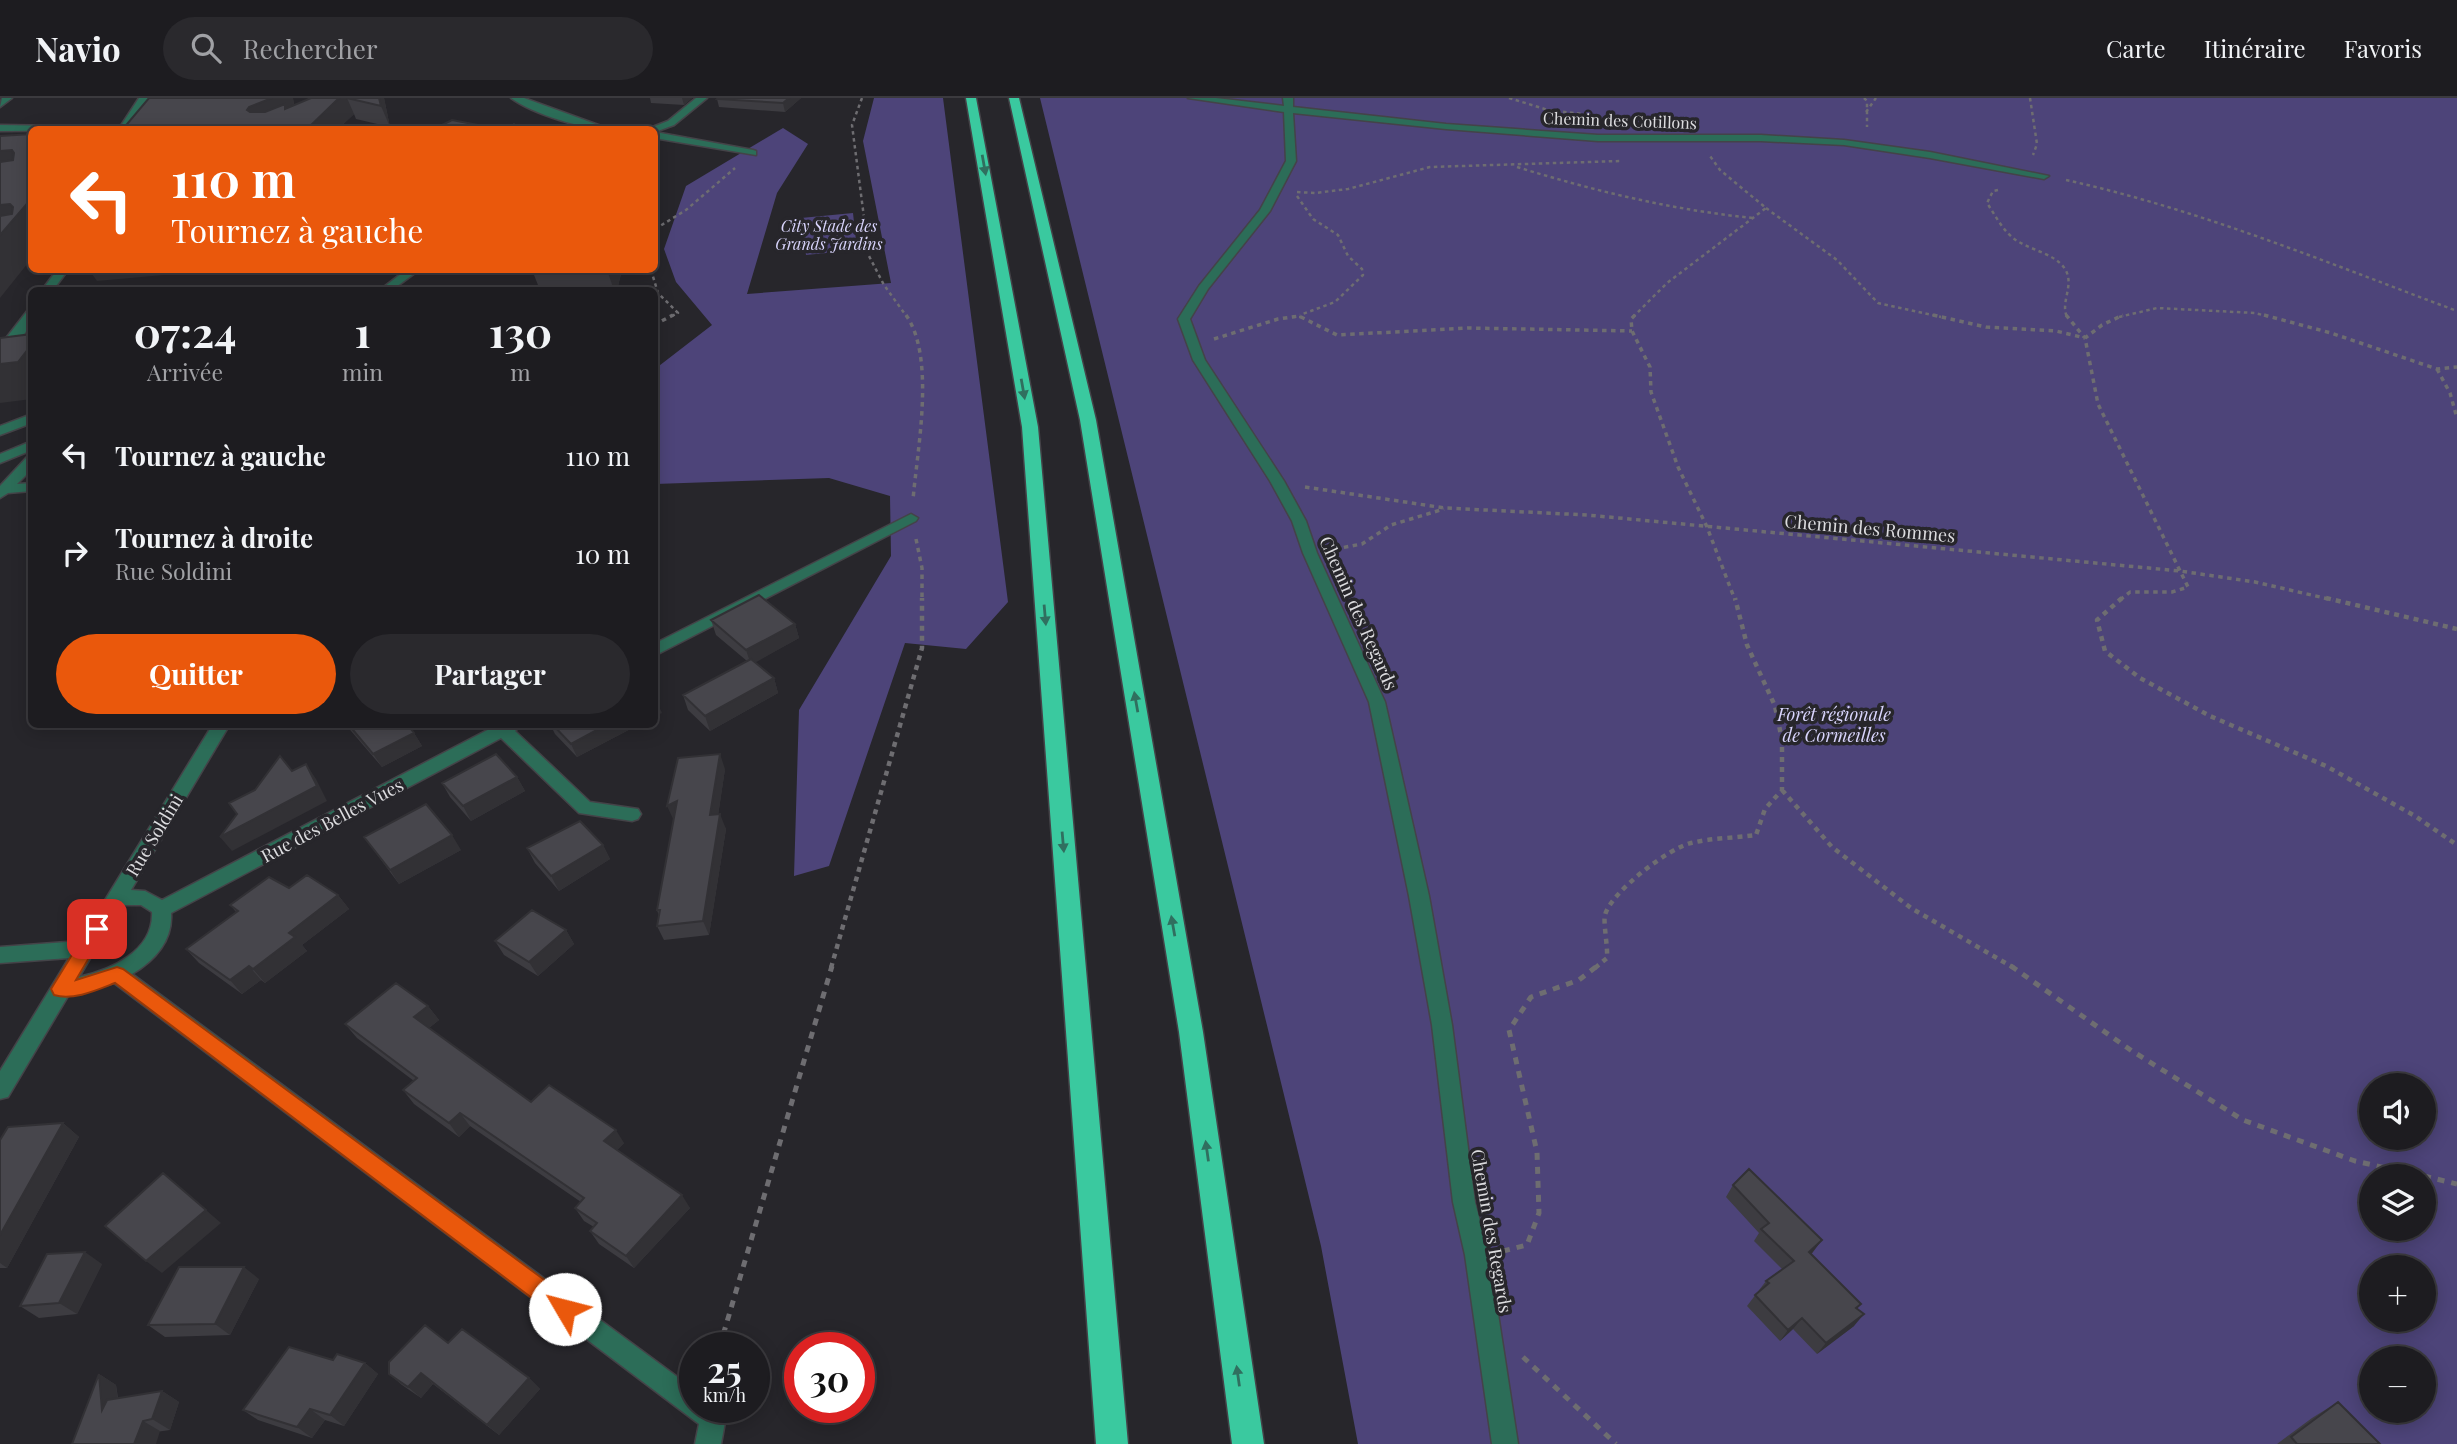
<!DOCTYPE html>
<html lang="fr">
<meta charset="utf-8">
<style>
:root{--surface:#1d1c20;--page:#2a292d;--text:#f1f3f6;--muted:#a0a1a5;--line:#3b3a3e;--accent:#ea580c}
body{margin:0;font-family:"Playfair Display",serif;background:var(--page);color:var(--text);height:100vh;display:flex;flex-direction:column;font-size:26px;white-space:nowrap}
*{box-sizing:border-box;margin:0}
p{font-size:23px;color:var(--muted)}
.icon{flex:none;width:38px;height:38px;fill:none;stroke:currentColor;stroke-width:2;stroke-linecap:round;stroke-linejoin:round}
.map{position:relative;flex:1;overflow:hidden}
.details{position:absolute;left:28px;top:189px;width:630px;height:441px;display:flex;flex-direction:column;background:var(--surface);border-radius:10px;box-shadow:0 4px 18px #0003,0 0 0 2px var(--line)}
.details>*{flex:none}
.hud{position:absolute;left:28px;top:28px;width:630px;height:147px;border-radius:10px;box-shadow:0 4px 18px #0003,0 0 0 2px var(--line);background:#ea580c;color:#fff;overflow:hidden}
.controls{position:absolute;left:2359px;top:975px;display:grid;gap:14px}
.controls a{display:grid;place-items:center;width:77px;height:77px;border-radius:50%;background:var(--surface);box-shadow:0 4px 18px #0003,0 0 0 2px var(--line);font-size:35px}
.speed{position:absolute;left:679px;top:1234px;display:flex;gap:14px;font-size:35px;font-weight:700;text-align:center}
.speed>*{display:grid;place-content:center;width:91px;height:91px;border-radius:50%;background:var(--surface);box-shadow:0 4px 18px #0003,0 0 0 2px var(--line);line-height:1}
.speed small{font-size:18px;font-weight:400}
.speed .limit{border:10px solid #d22;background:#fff;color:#111}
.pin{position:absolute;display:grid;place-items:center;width:60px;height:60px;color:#fff;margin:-30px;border-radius:14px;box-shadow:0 4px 10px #0006}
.me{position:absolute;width:77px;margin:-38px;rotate:307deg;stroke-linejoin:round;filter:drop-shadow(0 0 5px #0008)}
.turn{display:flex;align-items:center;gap:24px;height:147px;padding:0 28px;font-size:32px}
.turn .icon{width:91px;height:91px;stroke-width:2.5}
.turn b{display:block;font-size:49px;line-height:60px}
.eta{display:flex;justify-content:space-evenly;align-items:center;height:119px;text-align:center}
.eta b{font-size:42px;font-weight:700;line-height:49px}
.primary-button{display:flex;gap:14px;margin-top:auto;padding:14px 28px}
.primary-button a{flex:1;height:80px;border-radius:42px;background:var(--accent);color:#fff;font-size:28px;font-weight:700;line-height:80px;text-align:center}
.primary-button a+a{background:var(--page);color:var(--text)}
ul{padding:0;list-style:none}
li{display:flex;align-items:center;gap:21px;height:98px;padding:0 28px}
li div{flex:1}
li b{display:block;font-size:26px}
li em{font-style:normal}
header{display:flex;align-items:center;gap:42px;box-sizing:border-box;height:98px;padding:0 35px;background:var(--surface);border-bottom:2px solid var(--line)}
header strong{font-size:33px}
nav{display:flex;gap:38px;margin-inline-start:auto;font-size:24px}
.search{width:490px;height:63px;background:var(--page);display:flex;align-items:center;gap:18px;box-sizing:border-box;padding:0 24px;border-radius:38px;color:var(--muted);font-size:26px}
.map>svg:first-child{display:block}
.green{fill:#4d4479;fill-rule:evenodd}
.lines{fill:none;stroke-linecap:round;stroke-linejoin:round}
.minor-casing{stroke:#444348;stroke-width:3}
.highway-casing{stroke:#444348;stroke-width:3}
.path-far3{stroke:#6e6d71;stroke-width:2.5;stroke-dasharray:3.5 3.5;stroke-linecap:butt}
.path-far2{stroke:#6e6d71;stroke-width:3.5;stroke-dasharray:4.5 4.5;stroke-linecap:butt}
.path-far1{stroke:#6e6d71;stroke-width:4.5;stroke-dasharray:5 5;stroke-linecap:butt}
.path{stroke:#6e6d71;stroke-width:5;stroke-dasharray:7 7;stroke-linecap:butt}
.minor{fill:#2c6d58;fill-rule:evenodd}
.highway{fill:#3ac99f;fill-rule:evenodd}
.wall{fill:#3d3c41}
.shaded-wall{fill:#323135}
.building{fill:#47464c;stroke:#323135;stroke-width:2}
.oneway{fill:#306f5f}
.route{fill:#ea580c;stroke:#983908;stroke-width:2}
.labels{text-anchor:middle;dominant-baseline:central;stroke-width:7;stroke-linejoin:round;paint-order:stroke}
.far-street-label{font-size:16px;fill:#dcdcdf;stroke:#27262b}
.far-park-label{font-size:16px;font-style:italic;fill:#d8d4fc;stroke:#27262b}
.street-label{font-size:18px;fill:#dcdcdf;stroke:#27262b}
.park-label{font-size:18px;font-style:italic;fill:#d8d4fc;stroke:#27262b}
</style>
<header>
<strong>Navio</strong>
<div class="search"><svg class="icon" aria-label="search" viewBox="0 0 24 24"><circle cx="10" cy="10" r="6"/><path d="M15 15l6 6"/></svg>Rechercher</div>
<nav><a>Carte</a><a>Itinéraire</a><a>Favoris</a></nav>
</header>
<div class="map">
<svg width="2457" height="1346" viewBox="0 0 2457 1346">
<rect width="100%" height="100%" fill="#27262b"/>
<!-- green -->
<path class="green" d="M874,0H943L1008,504L966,551L905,545L829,768L794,778L799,612L891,458L890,398L829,380L655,386V271L712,227L676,184L664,151L686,88L783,30L808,46L777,95L747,196L891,185L863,43Z
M1040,0H2457V1346H1358L1321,1148ZM2371,987H2424V1040H2371ZM2371,1078H2424V1130H2371ZM2371,1169H2424V1222H2371ZM2371,1260H2424V1312H2371Z
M853,115L857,152L806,157L801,120Z"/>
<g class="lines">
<!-- minor casing -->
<g class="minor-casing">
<path id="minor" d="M2,0H12L0,9Z
M139,0H149L128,32L0,33V27L120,29Z
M511,0H524L612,32C585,32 533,16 511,0Z
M696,0H707L674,27L655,34L753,52L756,53V57L654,40V32L650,30L668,23Z
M1188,0H1216L1284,8L1283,0H1293V9L1446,26L1598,37H1761L1844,42L1930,54L2049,78L2044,81L1930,60L1844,47L1761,43H1598L1446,31L1293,15L1296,63L1270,113L1208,191L1190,221L1205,262L1284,383L1306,423L1317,455L1385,604L1429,798L1452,927L1475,1104L1489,1157L1518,1346H1492L1465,1157L1453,1104L1432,927L1409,798L1369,604L1303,455L1292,423L1270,383L1193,262L1178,221L1199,188L1260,112L1286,63L1284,14Z
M514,27L518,32H508Z
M57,172H68L53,192H42Z
M406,172H419L392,192H380Z
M28,212H32C32,229 18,251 0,257V248Z
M32,316V325L0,337V328Z
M32,343V352L0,365V356Z
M32,358V371L17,386L32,385V393L8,395L0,400V388L27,359Z
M911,416L918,420L916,423L654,558V546Z
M213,626H230L131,792L145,793L162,802L499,626H522L515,633L590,704L638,711L641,716L638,721L632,723L579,715L501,640L171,815C173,842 155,863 132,876L695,1292V1309C731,1309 727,1313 721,1346H695L699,1326L114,885L68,898L8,999L0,1001V973L69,860L0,865V849L80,843ZM122,807H141L152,814C154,853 111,872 79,879Z"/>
</g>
<!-- highway casing -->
<g class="highway-casing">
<path id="highway" d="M966,0H976L1038,329L1128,1346H1096L1022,329Z
M1009,0H1019L1096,322L1203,934L1264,1346H1232L1179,934L1080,322Z"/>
</g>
<!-- path-far3 -->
<path class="path-far3" d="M862,0L852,27L869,158L884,187L907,219
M1509,0L1548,12L1583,16
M1864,0L1867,3V29
M2030,0L2037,46L2033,57
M1866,14L1876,0
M1517,69C1595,93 1672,112 1753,120
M2066,82C2201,112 2328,165 2457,213
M1998,92L1993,93L1987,105C1995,117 2002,131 2013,140C2028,152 2055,155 2065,171C2075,187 2060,204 2067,219
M1297,94L1315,95L1348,91L1430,69L1620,63
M1297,98L1313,121L1338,137L1348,158L1362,171L1363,177L1335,204L1300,217
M1766,110L1837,162L1878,205L1941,219
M654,139L660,128L686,112L735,70
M651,172L658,195L678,215L670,219
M1292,219H1301
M1633,219L1667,185L1766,110L1720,72L1710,58
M2119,219L2157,210L2255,215L2270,219"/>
<!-- path-far2 -->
<path class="path-far2" d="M906,217C936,260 917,352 913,402
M1635,217L1631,221L1632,233L1650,269L1651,294L1678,369L1707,429L1735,502
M1933,217L1986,229L2056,233L2085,240
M2066,217L2084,239
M2264,217L2331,235L2437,271L2457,269
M654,227L673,217
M1214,241L1278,221L1299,218L1337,237L1469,230L1632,233
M2437,271L2450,295L2457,320
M1305,389L1445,410L1587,417L2180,473L2255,484L2333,502
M916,441L922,470V502
M1335,451L1362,446L1391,427L1444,411
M2120,502L2130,494H2172L2188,489L2098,306L2085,240L2102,227L2123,217"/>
<!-- path-far1 -->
<path class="path-far1" d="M2122,500L2097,522L2105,553L2140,580L2210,618L2326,668L2415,718L2457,747
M2326,500L2457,531
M1782,692L1832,749L1911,810L2014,870
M831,870L922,550V500
M1595,870L1607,860C1608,850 1603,823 1605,817C1611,794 1669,750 1691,745C1711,740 1735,740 1756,737L1765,711L1782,692V642L1775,608L1747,547L1735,500"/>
<!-- path -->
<path class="path" d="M2011,868L2132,953L2243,1022L2355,1063L2422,1078
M2424,1078L2457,1086
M1503,1153L1527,1147L1539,1115L1537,1054L1509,932L1531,899L1579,882L1597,868
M722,1250L724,1234L832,868
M1523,1259L1616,1346"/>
<!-- minor -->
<use href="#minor" class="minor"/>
<!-- highway -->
<use href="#highway" class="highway"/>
</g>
<!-- wall -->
<path class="wall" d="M149,0H293L294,7L311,0H384L390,29L356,21L354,16L337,32H122Z
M650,0H692L684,7L651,5Z
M801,0L785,14L719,9L717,1Z
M532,172H622L617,192H540Z
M711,522L795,526L799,540L755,564L774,580L778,595L710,633L688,612L683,597L747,563L716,537Z
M345,626H411L408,628L414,635L422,648L382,669Z
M550,626H640L577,659L555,636Z
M725,671L718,717L726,731L709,837L664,842L657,828L659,818L657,812Z
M517,679L525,693L471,723L450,699L442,685Z
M364,739L461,752L399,786Z
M603,747L610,761L559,793L535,765L527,750Z
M289,790L338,797L349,811L302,847L307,853L265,885L261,882L242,896L199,865L186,851L236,814L230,807Z
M566,832L574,846L538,878L504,857L495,843Z
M428,908L439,922L429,930L531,1004L624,1045L617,1052L690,1110L634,1170L599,1146L590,1133L594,1129L584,1123L575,1110L581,1104L470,1028L459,1039L414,1006L403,992L414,983L357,940L345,926Z
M63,1025L79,1039L7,1170H0V1042Z
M1733,1087L1813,1154L1811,1156L1861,1206L1857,1211L1854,1228L1817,1256L1793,1231L1780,1243L1747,1208L1766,1183L1782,1171L1754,1143L1759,1135L1726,1099Z
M102,1166L77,1216L39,1220L20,1208Z
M259,1181L230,1237L165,1239L148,1227Z
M448,1245L529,1280L540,1291L499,1337L433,1286L421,1300L402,1287L389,1276Z
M333,1262L365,1265L378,1276L344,1328L325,1322L312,1340L258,1322L243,1312Z
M99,1276L116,1287L118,1300L162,1293L179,1304L170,1332L72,1346Z
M2338,1304L2380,1346H2277L2312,1320Z"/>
<!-- shaded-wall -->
<path class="shaded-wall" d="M272,0H293L295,15L259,30L247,12L249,9Z
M339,0H348H347L354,16L337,32H306Z
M379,0H384L390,29L381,8Z
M682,0H692L684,7Z
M789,0H801L785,14L783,5Z
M12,52L32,84L0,87V53Z
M32,100V160L0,200V107L10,106L17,117Z
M89,172H177L175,176L97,183Z
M607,172H622L617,192H614Z
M32,246V301L0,305V266Z
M795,526L799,540L751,567L746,552Z
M774,580L778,595L710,633L705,618Z
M656,602L662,615L654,619V603Z
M608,626H640L577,659L571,646Z
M414,635L422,648L382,669L373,656Z
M720,656L725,671L716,732L710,717Z
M306,666L316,681L327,703L232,753L220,739Z
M517,679L525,693L471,723L463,708Z
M677,703L674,723L667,708Z
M720,716L726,731L709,837L703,823Z
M452,737L461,752L399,786L390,772Z
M603,747L610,761L559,793L551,778Z
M338,797L349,811L302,847L307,853L265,885L253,871L289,835Z
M566,832L574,846L538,878L529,864Z
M249,868L261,882L242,896L230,882Z
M428,908L439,922L425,933L414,919Z
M460,1015L470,1028L459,1039L449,1025Z
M63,1025L79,1039L7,1170L0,1165V1137Z
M616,1032L624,1045L613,1056L604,1043Z
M163,1075L221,1125L162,1175L146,1163Z
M682,1097L690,1110L634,1170L626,1158Z
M1822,1142L1813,1154L1801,1166L1809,1154Z
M85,1154L102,1166L77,1216L59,1205Z
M244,1169L259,1181L230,1237L215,1226Z
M1864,1216L1854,1228L1817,1256L1826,1245Z
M1802,1220L1793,1231L1780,1243L1788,1232Z
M365,1265L378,1276L344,1328L330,1317Z
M421,1275L433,1286L421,1300L408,1289Z
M99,1276L116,1287L120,1322L102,1312Z
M529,1280L540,1291L499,1337L487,1327Z
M162,1293L179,1304L170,1332L152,1321Z
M310,1311L325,1322L312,1340L297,1329Z
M143,1323L160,1333L156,1346H134Z"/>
<!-- building -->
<path class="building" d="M149,0H272L249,9L247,12L250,14H265L285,6V11L311,0H339L306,32H122Z
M347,0H379L381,8Z
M718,0H789L783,5L717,1Z
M452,22L504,32H432Z
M32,36V100L0,137V118L12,116L13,109L10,106L0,107V64L13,62L14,55L12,52L0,53V38Z
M32,236V246L18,264L0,266V240Z
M759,497L795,526L746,552L711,522Z
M751,561L774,580L705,618L683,597Z
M348,626H407L414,635L373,656Z
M552,626H608L571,646Z
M496,656L517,679L463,708L442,685Z
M720,656L710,717L720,716L703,823L657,828L660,812H657L677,703L667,708L678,660Z
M280,658L292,673L306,666L317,688L220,739L237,716L229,705L255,692Z
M426,706L452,737L390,772L364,739Z
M580,723L603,747L551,778L527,750Z
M307,777L338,797L289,835L295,839L253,871L249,868L230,882L186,851L238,813L230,807L269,779L289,790Z
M532,812L566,832L529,864L495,843Z
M396,885L428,908L414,919L531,1004L549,987L616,1032L604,1043L682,1097L626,1158L590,1133L597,1125L575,1110L584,1100L460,1015L449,1025L403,992L417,980L345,926Z
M63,1025L0,1137V1042L8,1029Z
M1749,1071L1822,1142L1809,1154L1861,1206L1856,1210L1864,1216L1826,1245L1802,1220L1788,1232L1755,1197L1769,1185L1766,1183L1794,1163L1761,1131L1769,1125L1733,1087Z
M163,1075L206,1112L146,1163L105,1128Z
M85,1154L59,1205L20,1208L47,1156Z
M179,1169H244L215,1226L148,1227Z
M425,1227L448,1245L462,1231L529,1280L487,1327L421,1275L408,1289L389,1276V1264Z
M289,1249L333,1262L337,1256L365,1265L330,1317L310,1311L297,1329L243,1312Z
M99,1276L102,1312L107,1302L162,1293L152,1321L143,1323L134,1346H72Z
M2338,1304L2380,1346H2297L2291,1339Z"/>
<!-- one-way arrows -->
<defs><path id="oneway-solid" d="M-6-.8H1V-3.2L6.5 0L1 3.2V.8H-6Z" transform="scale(1.75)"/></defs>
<g class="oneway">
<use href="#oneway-solid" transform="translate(984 67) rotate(80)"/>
<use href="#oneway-solid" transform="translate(1023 291) rotate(80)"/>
<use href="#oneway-solid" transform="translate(1045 517) rotate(85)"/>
<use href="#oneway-solid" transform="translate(1136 604) rotate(-100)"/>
<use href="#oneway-solid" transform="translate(1063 744) rotate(85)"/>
<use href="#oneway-solid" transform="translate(1173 828) rotate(-100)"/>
<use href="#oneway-solid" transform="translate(1207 1053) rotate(-98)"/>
<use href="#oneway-solid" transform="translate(1238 1278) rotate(-98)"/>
</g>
<!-- route -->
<path class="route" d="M97,824L103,826L106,831L76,882L117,869L123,871L573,1203L576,1211L573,1219L565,1222L557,1219L115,885C97,892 73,903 54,897L51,891L54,886L91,826Z"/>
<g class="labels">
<!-- far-street labels -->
<g class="far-street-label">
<text transform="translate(1620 22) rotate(2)">Chemin des Cotillons</text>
</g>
<!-- far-park labels -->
<g class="far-park-label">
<text x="829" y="127">City Stade des<tspan x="829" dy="18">Grands Jardins</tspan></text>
</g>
<!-- street labels -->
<g class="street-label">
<text transform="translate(1870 430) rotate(5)">Chemin des Rommes</text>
<text transform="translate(1359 515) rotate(66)">Chemin des Regards</text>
<text transform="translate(332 722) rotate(-28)">Rue des Belles Vues</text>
<text transform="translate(154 737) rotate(-59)">Rue Soldini</text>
<text transform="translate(1492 1133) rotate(80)">Chemin des Regards</text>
</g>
<!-- park labels -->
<g class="park-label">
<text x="1834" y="616">Forêt régionale<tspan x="1834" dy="21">de Cormeilles</tspan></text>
</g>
</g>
</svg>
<div class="controls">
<a><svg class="icon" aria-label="sound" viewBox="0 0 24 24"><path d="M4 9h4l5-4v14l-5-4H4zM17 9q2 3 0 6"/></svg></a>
<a><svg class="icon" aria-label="layers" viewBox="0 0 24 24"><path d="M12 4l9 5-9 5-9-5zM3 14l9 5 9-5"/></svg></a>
<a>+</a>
<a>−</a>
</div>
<div class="speed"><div>25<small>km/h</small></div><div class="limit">30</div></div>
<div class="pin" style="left:97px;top:831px;background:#d93025"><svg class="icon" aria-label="arrive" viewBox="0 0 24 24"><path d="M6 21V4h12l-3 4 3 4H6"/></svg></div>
<svg class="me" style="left:565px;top:1211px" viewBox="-20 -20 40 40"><circle r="19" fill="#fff"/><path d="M0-13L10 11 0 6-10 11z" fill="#ea580c"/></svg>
<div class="hud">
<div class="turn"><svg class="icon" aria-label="left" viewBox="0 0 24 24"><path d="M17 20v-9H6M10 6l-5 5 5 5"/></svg><div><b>110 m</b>Tournez à gauche</div></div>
</div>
<section class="details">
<div class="eta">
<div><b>07:24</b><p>Arrivée</p></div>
<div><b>1</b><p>min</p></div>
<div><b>130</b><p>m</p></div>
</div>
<ul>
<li><svg class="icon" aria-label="left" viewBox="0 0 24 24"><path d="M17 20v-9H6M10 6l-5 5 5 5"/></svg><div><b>Tournez à gauche</b></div><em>110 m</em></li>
<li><svg class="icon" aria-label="right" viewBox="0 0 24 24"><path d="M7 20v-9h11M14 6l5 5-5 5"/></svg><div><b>Tournez à droite</b><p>Rue Soldini</p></div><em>10 m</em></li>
</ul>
<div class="primary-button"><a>Quitter</a><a>Partager</a></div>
</section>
</div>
